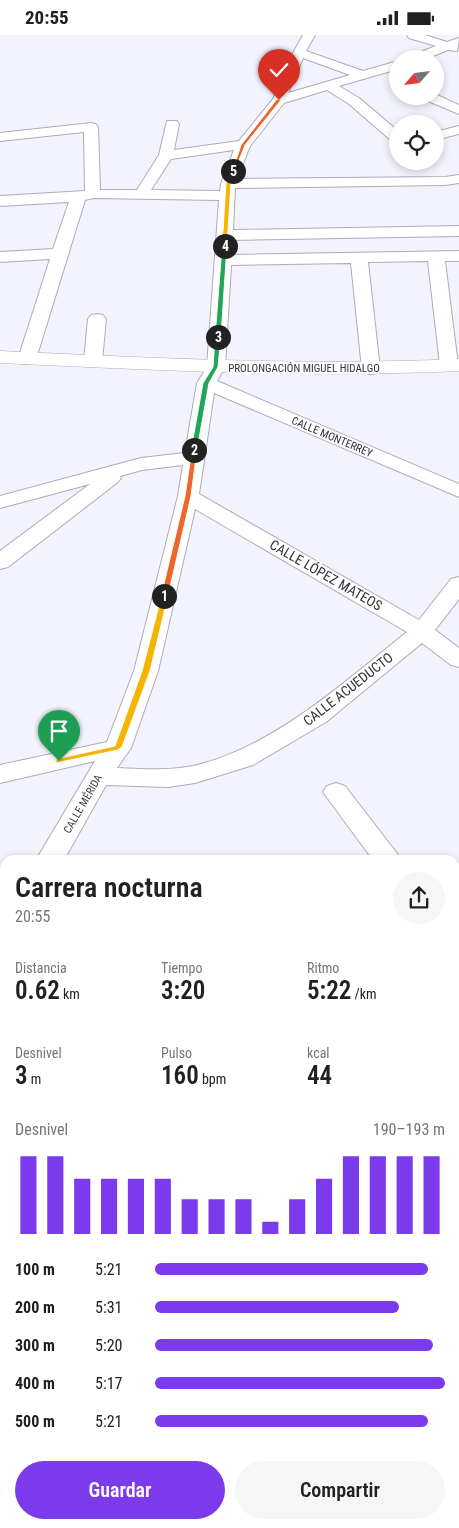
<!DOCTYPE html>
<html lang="es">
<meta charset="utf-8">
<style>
body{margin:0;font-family:"Roboto Condensed",sans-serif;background:#f6f6f6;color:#202124;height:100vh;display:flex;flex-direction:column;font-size:19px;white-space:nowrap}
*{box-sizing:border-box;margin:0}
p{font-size:16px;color:#757577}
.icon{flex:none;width:28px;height:28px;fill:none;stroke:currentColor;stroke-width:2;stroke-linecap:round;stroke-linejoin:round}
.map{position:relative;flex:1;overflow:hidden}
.panel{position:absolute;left:0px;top:820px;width:460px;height:674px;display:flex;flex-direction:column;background:#fff;border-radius:15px 15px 0 0;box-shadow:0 2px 8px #0003}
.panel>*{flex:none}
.needle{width:32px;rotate:242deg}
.controls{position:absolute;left:389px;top:15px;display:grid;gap:10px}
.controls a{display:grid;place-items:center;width:55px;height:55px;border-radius:50%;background:#fff;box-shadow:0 2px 8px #0003;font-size:25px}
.pin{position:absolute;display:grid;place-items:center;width:42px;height:42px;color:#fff;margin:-51px -21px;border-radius:50% 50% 50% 0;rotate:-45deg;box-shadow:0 0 5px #0007}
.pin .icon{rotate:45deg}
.km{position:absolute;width:25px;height:25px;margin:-12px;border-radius:50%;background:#222;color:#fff;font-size:14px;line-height:25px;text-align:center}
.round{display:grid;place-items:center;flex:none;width:52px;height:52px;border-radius:26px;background:#f6f6f6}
.head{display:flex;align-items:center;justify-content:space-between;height:85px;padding:0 15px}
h1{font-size:28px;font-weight:600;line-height:38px}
.figures{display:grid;grid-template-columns:repeat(3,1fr);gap:8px;height:85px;padding:5px 15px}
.figures div{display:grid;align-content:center}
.figures b{font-size:25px;font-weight:600}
.figures small{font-size:14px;font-weight:400}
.figures p{font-size:14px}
.chart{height:140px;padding:10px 15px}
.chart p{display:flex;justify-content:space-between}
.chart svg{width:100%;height:90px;margin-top:5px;stroke:#7c3aed;stroke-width:6}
.cta{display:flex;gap:10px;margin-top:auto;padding:10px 15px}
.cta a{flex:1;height:58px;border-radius:30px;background:#7c3aed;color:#fff;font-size:20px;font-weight:600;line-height:58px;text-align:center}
.cta a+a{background:#f6f6f6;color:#202124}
ul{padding:0 15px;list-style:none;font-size:16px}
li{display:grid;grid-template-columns:80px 60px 1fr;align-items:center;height:38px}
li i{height:12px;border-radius:6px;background:#7c3aed}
.status{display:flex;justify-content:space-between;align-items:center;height:35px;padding:0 25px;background:#fff;direction:ltr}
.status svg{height:14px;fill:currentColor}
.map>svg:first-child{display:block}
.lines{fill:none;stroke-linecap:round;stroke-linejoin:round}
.street-casing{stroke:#acabba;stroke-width:2}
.secondary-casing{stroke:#acabba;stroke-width:1}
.street{fill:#fff;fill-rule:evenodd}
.secondary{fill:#fff;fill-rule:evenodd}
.split-1{fill:#f5b400;stroke:#fff}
.split-2{fill:#f0652b;stroke:#fff}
.split-3{fill:#22a559;stroke:#fff}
.split-4{fill:#22a559;stroke:#fff}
.split-5{fill:#f5b400;stroke:#fff}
.split-6{fill:#f0652b;stroke:#fff}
.labels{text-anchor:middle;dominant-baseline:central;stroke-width:4;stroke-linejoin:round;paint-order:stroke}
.far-street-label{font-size:11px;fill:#34333a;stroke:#fff}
.street-label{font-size:14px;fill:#34333a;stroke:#fff}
</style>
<div class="status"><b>20:55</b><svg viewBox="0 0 49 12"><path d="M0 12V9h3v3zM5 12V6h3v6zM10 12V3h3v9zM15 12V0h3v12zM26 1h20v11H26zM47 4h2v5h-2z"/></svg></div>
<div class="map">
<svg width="459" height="1493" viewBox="0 0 459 1493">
<rect width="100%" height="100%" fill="#f3f3fd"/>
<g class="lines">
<g class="street-casing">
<g id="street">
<path d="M303,0H315L306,16L363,36L398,26V34L339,51L359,63L398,96V108L393,107L349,69L327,55L284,68L250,111L237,144L445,142L459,140V148L445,150L235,153L233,195L459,191V201L232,205L231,220L459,216V226H445L458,330L455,334L449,335L443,334L440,330L428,226L368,227L380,334L377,338L371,339L365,338L362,334L351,228L231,230L225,332L217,346L459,449V462L214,358L199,459L419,585L451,544L459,542V564L435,595L459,613V632L451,630L422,608L326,687L253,730L195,748L168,752L106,750L64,825H36L95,726L0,748V730L107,707L134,636L178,461L183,430L142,435L120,441L121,443L118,447L8,532L0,534V516L90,449L0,473V461L141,423L185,418L197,348L207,332L219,165L93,163L85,165L36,324L33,328L27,329L21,328L18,324L50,224L0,227V217L53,214L69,167L0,171V161L85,156L84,97L0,106V98L91,88L96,89L98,92L100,155H137L159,120L167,86H177L179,89L174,115L239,106L273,64L293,18ZM303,23L350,40L288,58ZM234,115L221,149L220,156L151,155L171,124ZM195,474L407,597C344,647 273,713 193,731C168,736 142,734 117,733L131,713L158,636Z"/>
<polygon points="407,0 425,0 447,7 459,3 457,16 448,15 426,24 408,24 410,21 436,11 409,3"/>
<polygon points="435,59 459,70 459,79 423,64 422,61 435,61"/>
<polygon points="459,91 459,99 435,105 435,97"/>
<polygon points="97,279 103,280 106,284 102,326 99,330 93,331 87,330 84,326 88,284 91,280"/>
<polygon points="336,748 345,751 402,825 373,825 323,757 327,751"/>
<polygon points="459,858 459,878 455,879 455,859"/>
<polygon points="5,878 5,901 0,903 0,879"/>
<polygon points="5,947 5,982 0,984 0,949"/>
<polygon points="459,1191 459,1223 456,1224 459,1226 459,1258 455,1257 455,1192"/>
<polygon points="0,1292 5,1293 5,1327 0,1326"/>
<polygon points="0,1333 5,1335 5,1371 0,1369"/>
<polygon points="455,1460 459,1461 459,1493 440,1493 438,1489 455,1489"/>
<polygon points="343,1489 391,1489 392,1493 344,1493"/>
</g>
</g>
<g class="secondary-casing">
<path id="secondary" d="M0,316C153,323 306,331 459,324V336C305,343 154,335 0,328Z"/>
</g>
<use href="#street" class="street"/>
<use href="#secondary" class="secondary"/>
</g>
<polygon class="split-1" points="162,559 168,561 150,636 122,712 118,715 56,728 56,724 115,711 142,636"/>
<polygon class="split-2" points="192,414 197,415 191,461 168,561 164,563 161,561 185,461"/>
<polygon class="split-3" points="218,300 221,302 218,332 209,348 197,415 194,417 191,415 203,348 213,332 215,302"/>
<polygon class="split-4" points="225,209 227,211 221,302 218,304 215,302 222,211"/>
<polygon class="split-5" points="232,135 235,136 231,148 227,211 225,212 222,211 226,148"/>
<polygon class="split-6" points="277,64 281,65 245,110 235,136 232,137 241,110"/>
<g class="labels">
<g class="far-street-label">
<text x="304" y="333">PROLONGACIÓN MIGUEL HIDALGO</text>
<text transform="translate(332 402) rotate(23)">CALLE MONTERREY</text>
<text transform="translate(83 769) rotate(-60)">CALLE MÉRIDA</text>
</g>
<g class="street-label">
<text transform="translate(326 540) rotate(30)">CALLE LÓPEZ MATEOS</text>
<text transform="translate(348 654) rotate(-38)">CALLE ACUEDUCTO</text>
</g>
</g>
</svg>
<div class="controls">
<a><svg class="needle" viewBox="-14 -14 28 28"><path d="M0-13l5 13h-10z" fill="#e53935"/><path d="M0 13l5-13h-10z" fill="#757577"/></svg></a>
<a><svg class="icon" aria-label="locate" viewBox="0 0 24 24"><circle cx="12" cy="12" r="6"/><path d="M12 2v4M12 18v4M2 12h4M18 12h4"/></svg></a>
</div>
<div class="pin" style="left:59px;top:726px;background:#1e9e55"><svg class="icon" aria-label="arrive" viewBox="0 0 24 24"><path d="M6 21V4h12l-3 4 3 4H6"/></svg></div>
<div class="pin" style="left:279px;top:65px;background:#d93025"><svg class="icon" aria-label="check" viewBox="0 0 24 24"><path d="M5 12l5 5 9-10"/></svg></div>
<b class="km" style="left:164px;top:561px">1</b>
<b class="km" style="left:194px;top:415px">2</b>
<b class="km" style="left:218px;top:302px">3</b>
<b class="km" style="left:225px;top:211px">4</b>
<b class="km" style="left:233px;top:136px">5</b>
<section class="panel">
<div class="head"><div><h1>Carrera nocturna</h1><p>20:55</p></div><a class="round"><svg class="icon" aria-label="share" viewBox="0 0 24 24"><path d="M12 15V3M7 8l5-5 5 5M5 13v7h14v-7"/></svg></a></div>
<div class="figures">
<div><p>Distancia</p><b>0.62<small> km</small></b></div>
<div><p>Tiempo</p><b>3:20</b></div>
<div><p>Ritmo</p><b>5:22<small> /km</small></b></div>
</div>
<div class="figures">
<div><p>Desnivel</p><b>3<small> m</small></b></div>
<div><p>Pulso</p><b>160<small> bpm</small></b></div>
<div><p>kcal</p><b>44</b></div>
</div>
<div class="chart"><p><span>Desnivel</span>190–193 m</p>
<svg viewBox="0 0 160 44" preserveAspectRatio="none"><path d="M5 44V6M15 44V6M25 44V17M35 44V17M45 44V17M55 44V17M65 44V27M75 44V27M85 44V27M95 44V38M105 44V27M115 44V17M125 44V6M135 44V6M145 44V6M155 44V6"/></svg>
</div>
<ul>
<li><b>100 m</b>5:21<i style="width:94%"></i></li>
<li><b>200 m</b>5:31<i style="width:84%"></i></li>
<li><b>300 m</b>5:20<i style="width:96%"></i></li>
<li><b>400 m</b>5:17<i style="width:100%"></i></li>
<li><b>500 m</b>5:21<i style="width:94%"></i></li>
</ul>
<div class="cta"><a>Guardar</a><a>Compartir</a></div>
</section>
</div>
